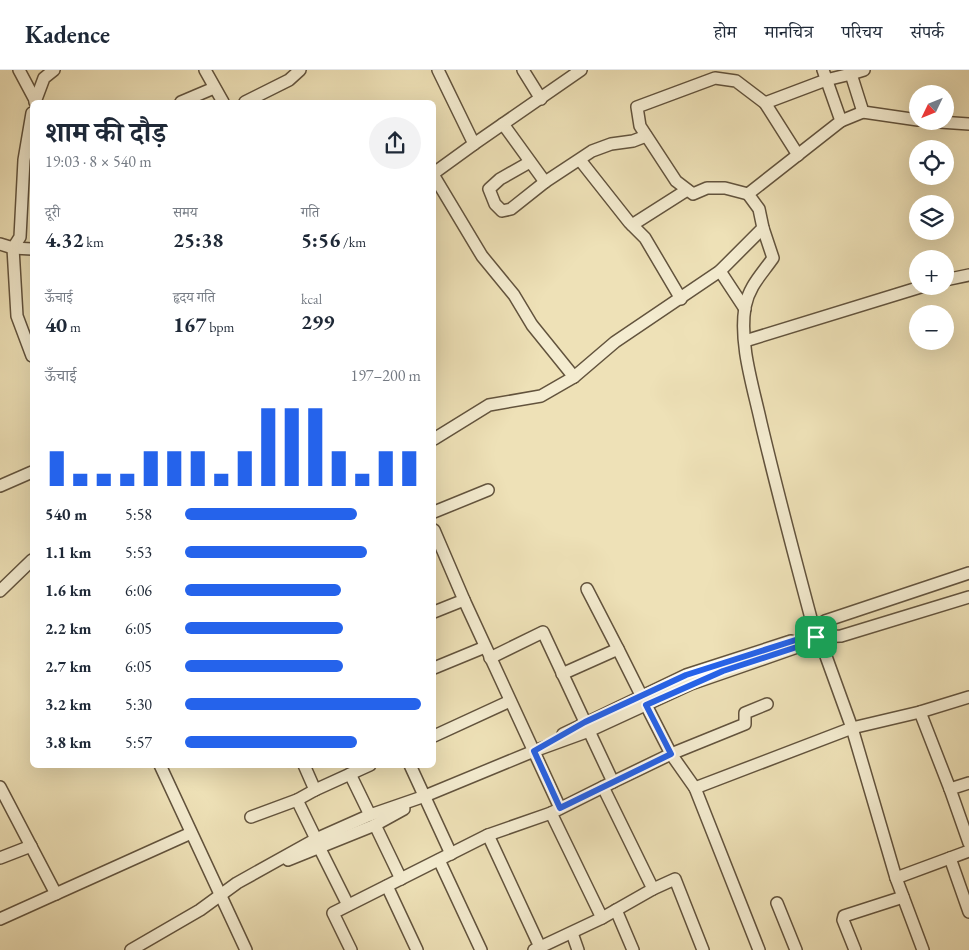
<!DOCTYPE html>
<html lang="hi">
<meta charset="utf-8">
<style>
body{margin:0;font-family:"EB Garamond","Noto Serif Devanagari",serif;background:#f2f2f3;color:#1f2937;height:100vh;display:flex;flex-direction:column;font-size:19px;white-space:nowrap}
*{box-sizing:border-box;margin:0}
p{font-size:16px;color:#747a83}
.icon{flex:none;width:28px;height:28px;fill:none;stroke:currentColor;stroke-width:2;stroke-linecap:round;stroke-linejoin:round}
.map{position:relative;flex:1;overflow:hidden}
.panel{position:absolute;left:30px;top:30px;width:406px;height:668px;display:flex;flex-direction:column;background:#fff;border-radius:8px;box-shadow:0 5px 20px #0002}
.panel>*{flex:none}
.needle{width:32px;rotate:227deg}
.fabs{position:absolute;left:909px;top:15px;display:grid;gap:10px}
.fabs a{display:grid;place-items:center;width:45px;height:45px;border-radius:50%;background:#fff;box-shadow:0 5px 20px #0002;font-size:25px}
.pin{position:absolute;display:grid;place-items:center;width:42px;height:42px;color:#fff;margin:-21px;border-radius:10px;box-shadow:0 2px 8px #0006}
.round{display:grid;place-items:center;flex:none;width:52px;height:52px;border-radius:26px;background:#f2f2f3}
.overview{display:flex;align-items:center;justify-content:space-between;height:85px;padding:0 15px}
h1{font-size:28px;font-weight:700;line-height:38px}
.stats{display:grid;grid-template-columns:repeat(3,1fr);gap:8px;height:85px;padding:5px 15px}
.stats div{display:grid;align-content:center}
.stats b{font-size:21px;font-weight:700}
.stats small{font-size:14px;font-weight:400}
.stats p{font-size:14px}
.chart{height:140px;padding:10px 15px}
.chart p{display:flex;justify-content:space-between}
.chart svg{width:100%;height:90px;margin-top:5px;stroke:#2563eb;stroke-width:6}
ul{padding:0 15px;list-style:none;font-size:16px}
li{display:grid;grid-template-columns:80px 60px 1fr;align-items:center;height:38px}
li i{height:12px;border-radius:6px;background:#2563eb}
header{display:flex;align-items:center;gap:30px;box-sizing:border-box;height:70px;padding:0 25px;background:#fff;border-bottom:1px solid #e0e1e3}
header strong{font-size:24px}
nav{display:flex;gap:28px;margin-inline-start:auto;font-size:18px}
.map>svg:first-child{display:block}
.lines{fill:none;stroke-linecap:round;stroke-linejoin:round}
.minor-casing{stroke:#62533d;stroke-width:14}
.minor{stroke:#f4ecd0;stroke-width:11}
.route-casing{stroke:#fff;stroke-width:10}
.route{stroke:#2563eb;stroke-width:6}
</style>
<header>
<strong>Kadence</strong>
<nav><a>होम</a><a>मानचित्र</a><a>परिचय</a><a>संपर्क</a></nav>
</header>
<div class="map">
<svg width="969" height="880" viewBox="0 0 969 880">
<rect width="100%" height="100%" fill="#eee1b7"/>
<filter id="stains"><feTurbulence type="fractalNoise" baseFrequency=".004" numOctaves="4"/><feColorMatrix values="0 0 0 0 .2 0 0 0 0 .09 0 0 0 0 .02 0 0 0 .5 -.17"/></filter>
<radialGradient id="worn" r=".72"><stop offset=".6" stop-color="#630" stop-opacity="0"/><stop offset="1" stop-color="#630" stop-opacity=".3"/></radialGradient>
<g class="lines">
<g class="minor-casing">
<g id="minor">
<polyline points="19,0 35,30"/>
<polyline points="205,0 223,32"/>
<polyline points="523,0 541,29"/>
<polyline points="35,32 44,8 54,0"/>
<polyline points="181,32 214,18"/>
<polyline points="245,32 289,10 300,0"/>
<polyline points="765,33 826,10 851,4"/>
<polyline points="863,42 851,4 864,0"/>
<polyline points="32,43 24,90 20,167 13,178 17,246 32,286"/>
<polyline points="841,51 863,42 918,50"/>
<polyline points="925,51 969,54"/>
<polyline points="503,54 545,112"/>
<polyline points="474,74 581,0"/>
<polyline points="580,90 629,152 645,168 681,229"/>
<polyline points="530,92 500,109 489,119 495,134 502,141 511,139 545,112 592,81 611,74 633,71 646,66"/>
<polyline points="434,103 474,74 438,0"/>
<polyline points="434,106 482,186 514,225 532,255 574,307"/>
<polyline points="748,124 725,118 707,118 693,124 676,111 640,56 637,37 715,8 736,11 765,33 798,85"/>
<polyline points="632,155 687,120"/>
<path d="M763,158L773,188C762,204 749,216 745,237C739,274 753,316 761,353C778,425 797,496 816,567L823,578L852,658L896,808L969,781"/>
<polyline points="0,174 13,178 32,179"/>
<polyline points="720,201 745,239"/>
<polyline points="945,210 969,205"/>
<polyline points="745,271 924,216"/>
<polyline points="434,369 489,335 541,326 574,307 615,272 720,201 763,158 759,139 748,124 841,51 823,0"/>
<polyline points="0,416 32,402"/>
<polyline points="434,442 488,420"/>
<polyline points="434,460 464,530 434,542"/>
<polyline points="587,519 618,579"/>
<polyline points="0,521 32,490"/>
<polyline points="464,530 560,738"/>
<polyline points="811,567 841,566 969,527"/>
<polyline points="490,588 543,562 585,652"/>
<polyline points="434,598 485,577"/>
<polyline points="562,604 618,579 641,625"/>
<polyline points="920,642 950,719"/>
<polyline points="563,664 686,605 791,571"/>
<polyline points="434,666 510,631"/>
<polyline points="160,695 246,880"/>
<polyline points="304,695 315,720 297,730 316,769"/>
<polyline points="410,695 451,784"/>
<polyline points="350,704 370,745"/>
<polyline points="613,712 671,684 646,635"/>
<polyline points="969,713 950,719 969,773"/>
<polyline points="0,717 56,824"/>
<polyline points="695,718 671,684 745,654 745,643 767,634"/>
<polyline points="315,720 370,695"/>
<polyline points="251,747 297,730"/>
<polyline points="375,755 401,809"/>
<polyline points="488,765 540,877"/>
<polyline points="320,779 348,835"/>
<polyline points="0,788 31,776"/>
<polyline points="950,788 969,842"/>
<polyline points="288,790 375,755 404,739"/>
<polyline points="439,790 481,880"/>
<polyline points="896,808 923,880"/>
<polyline points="387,816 417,880"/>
<polyline points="653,819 675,809 703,880"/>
<polyline points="777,833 796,880"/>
<polyline points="616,840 633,880"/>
<polyline points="602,848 653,819 603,717"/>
<polyline points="0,849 191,763"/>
<polyline points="572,863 578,880"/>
<polyline points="131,880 200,840 237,813 316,769 370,745 425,726 534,681 589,661 691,614 806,574 816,567 825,551 969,503"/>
<polyline points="351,880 333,843 488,765 551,743"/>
<polyline points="534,880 602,848 551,743 613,712 589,661"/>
<polyline points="759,880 695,718 852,658 920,642 969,627"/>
<polyline points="855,880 843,850 844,846 903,827"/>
</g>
</g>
<use href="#minor" class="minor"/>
</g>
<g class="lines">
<g class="route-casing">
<polygon id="route" points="805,567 816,567 806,574 723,601 646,635 671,684 560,738 534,681 585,652 686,605"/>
</g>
<use href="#route" class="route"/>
</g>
<rect width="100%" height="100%" filter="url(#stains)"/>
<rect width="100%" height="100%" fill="url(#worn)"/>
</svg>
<div class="fabs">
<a><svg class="needle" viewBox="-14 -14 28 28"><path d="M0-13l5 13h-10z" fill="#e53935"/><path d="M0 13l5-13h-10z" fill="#747a83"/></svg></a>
<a><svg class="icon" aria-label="locate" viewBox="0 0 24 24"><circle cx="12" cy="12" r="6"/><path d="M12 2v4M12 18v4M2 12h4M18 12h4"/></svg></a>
<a><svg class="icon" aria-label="layers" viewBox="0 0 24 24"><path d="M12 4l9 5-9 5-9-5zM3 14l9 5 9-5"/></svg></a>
<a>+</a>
<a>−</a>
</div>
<div class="pin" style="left:816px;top:567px;background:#1e9e55"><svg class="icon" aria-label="arrive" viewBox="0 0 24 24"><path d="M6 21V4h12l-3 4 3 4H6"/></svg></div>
<section class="panel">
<div class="overview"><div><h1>शाम की दौड़</h1><p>19:03 · 8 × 540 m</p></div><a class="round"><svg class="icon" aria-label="share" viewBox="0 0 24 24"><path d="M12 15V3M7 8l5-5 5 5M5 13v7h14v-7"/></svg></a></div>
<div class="stats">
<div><p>दूरी</p><b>4.32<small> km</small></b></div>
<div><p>समय</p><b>25:38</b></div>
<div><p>गति</p><b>5:56<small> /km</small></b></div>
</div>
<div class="stats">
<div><p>ऊँचाई</p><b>40<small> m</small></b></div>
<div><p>हृदय गति</p><b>167<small> bpm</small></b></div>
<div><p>kcal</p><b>299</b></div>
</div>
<div class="chart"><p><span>ऊँचाई</span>197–200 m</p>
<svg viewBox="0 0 160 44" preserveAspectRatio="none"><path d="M5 44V27M15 44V38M25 44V38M35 44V38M45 44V27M55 44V27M65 44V27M75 44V38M85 44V27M95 44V6M105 44V6M115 44V6M125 44V27M135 44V38M145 44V27M155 44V27"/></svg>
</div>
<ul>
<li><b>540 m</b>5:58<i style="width:73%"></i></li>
<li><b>1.1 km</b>5:53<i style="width:77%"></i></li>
<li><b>1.6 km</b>6:06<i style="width:66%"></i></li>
<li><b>2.2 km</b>6:05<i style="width:67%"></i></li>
<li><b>2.7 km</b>6:05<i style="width:67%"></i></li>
<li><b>3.2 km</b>5:30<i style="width:100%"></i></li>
<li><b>3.8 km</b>5:57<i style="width:73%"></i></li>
</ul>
</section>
</div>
